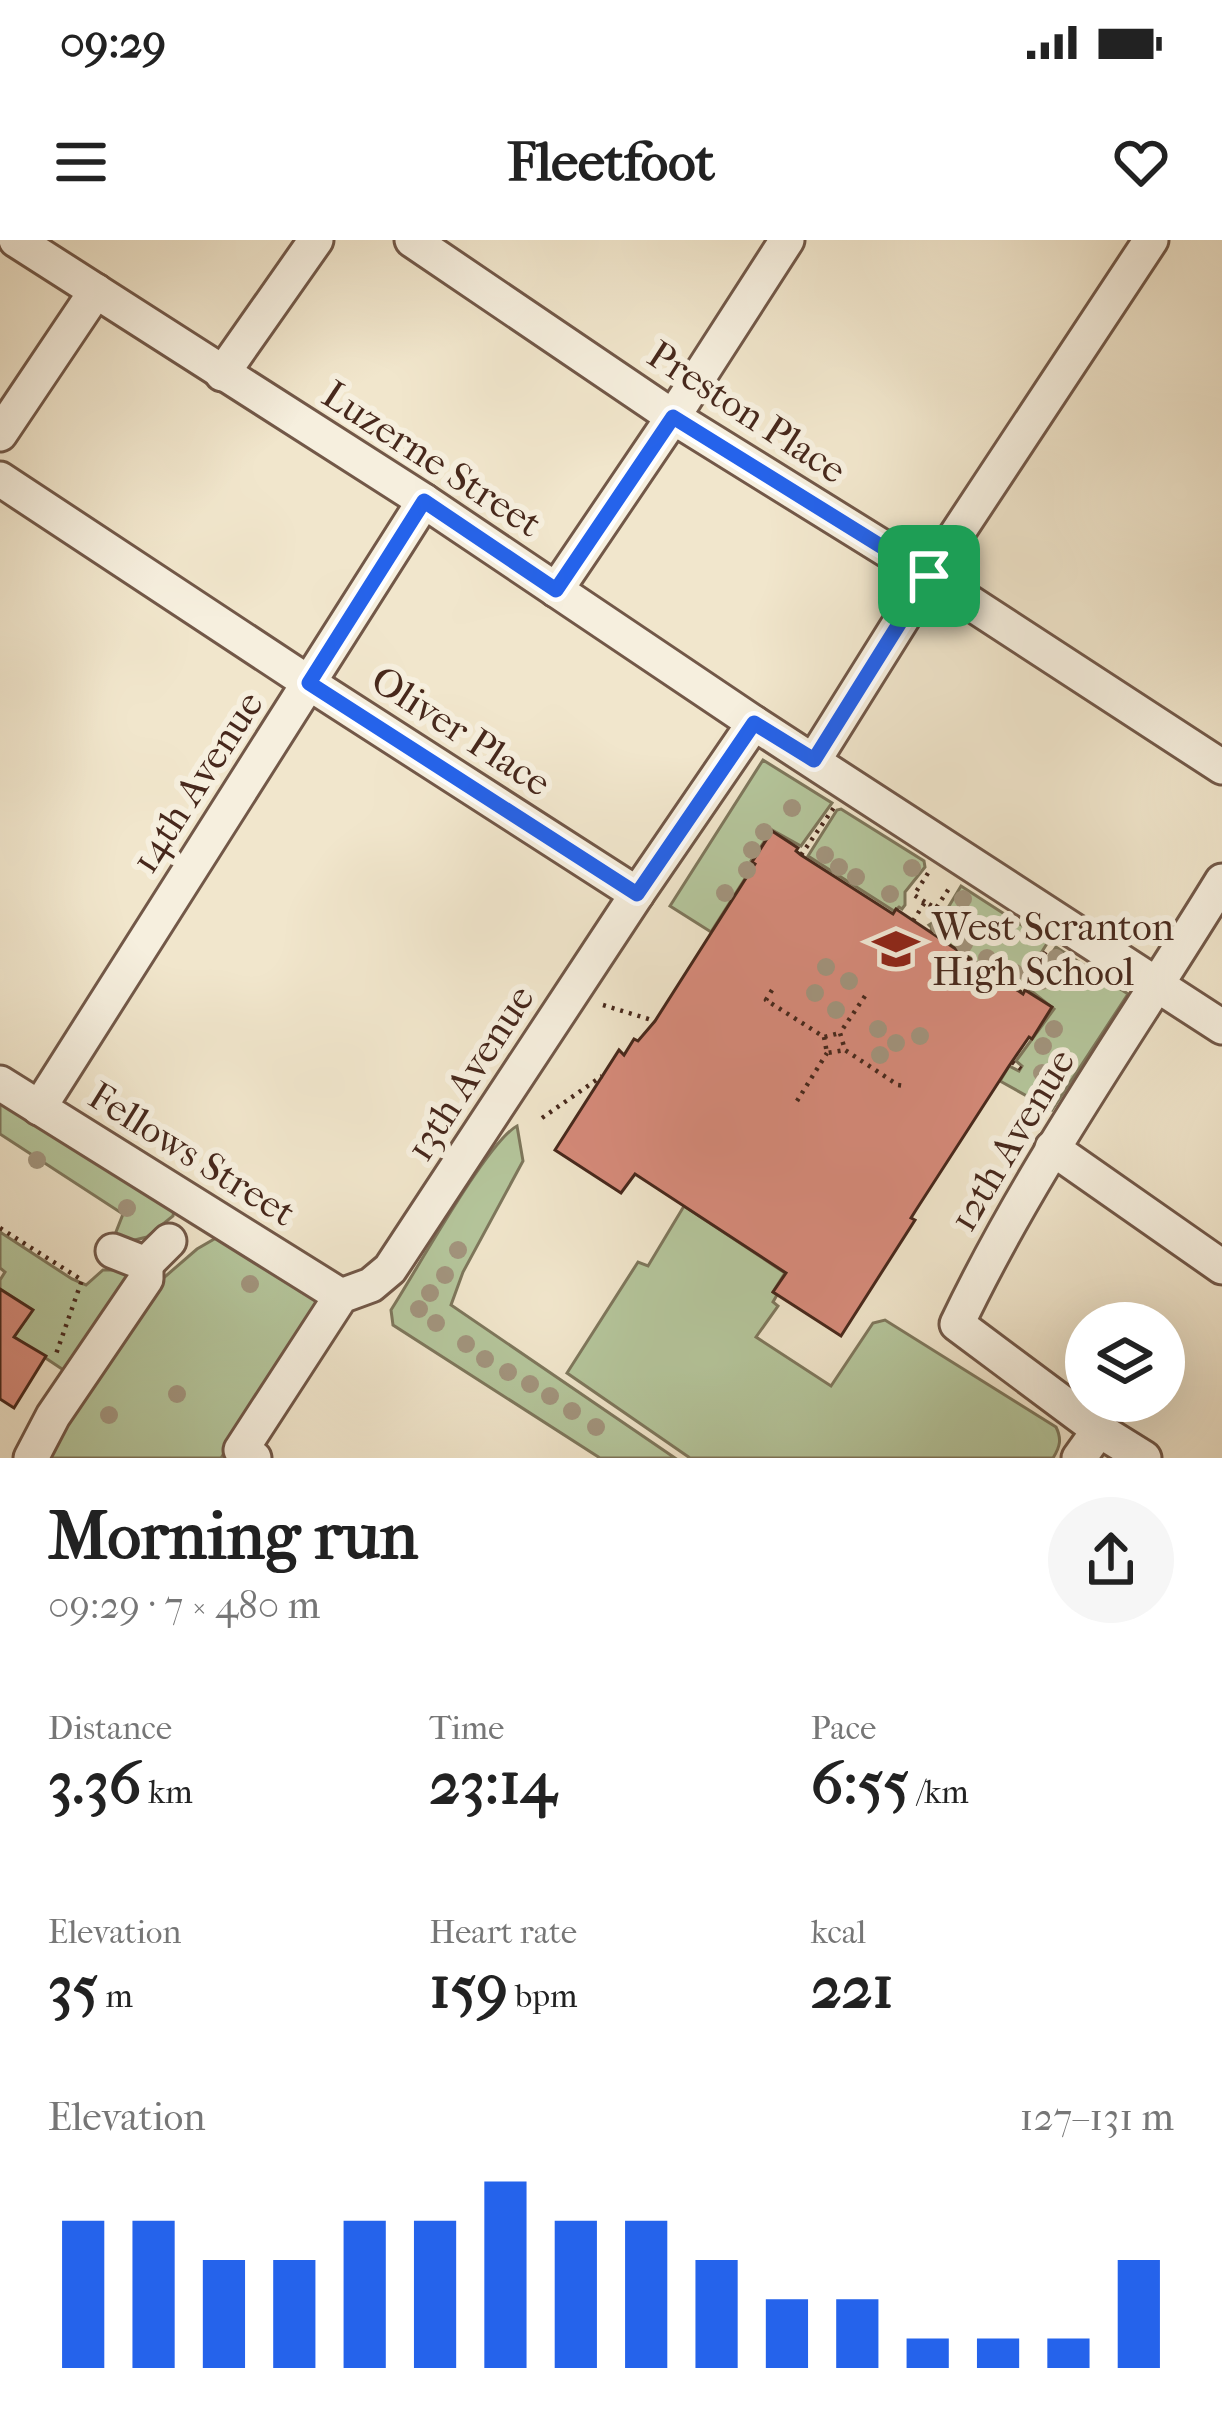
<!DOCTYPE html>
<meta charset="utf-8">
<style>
body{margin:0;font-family:"IM FELL French Canon",serif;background:#f6f6f6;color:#222;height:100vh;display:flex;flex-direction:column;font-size:45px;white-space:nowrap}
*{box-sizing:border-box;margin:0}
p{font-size:39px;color:#767676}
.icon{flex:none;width:66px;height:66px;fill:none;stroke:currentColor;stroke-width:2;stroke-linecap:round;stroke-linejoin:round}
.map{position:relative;height:1218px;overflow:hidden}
.drawer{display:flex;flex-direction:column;background:#fff;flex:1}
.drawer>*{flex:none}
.fabs{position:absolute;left:1065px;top:1062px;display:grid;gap:24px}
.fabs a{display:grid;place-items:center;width:120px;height:120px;border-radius:50%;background:#fff;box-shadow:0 12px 48px #0002;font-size:60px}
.pin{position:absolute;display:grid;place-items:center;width:102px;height:102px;color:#fff;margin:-51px;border-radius:24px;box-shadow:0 6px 18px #0006}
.round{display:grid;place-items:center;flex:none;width:126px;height:126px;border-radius:63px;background:#f6f6f6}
.summary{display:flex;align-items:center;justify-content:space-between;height:204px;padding:0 48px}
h1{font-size:66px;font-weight:800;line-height:90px}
.stats{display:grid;grid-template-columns:repeat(3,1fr);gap:18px;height:204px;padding:12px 48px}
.stats div{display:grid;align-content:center}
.stats b{font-size:60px;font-weight:800}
.stats small{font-size:33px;font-weight:400}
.stats p{font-size:33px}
.chart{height:336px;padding:24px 48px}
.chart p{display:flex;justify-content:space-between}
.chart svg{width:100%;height:216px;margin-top:12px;stroke:#2563eb;stroke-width:6}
.status{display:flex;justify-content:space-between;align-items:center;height:84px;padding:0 60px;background:#fff;direction:ltr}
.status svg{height:33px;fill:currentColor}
header{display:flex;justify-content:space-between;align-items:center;height:156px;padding:0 48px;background:#fff;font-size:54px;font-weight:800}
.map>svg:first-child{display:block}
.green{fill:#b5c69c;stroke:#7e775c;stroke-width:3}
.building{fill:#d78b7b;stroke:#47281c;stroke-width:3}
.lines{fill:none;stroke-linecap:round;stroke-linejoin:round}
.minor-casing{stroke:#725848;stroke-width:39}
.path{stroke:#47281c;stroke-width:4.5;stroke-dasharray:3 6;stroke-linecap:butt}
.minor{stroke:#f6efde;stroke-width:33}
.tree{fill:#a2947d}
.route-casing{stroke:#fff;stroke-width:24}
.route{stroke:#2563eb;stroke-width:15}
.labels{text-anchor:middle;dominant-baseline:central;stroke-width:12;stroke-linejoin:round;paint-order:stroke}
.street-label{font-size:39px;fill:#47281c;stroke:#f6efde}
.poi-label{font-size:39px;fill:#47281c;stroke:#f6efde;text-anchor:start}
</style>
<div class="status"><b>09:29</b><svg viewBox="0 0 49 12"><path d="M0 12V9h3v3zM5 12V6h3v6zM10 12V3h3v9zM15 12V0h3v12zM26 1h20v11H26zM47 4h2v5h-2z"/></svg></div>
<header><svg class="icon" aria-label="menu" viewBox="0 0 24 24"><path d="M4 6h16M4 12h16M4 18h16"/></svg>Fleetfoot<svg class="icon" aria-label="heart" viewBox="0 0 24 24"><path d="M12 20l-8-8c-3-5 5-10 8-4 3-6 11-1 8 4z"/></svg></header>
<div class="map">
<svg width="1222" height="1218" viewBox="0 0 1222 1218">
<rect width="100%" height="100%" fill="#f1e6cc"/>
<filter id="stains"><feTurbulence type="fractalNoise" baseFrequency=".00167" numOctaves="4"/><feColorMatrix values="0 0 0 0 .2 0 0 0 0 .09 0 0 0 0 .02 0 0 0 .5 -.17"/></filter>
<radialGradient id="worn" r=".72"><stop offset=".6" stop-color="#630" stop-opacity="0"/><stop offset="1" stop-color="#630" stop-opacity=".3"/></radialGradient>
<g class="green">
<polygon points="763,520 832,563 801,606 772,590 751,621 753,626 711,692 670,666"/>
<polygon points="841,569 924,621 925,627 905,652 905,665 902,669 899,667 894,671 808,616 837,570"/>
<polygon points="961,646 1048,702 1024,740 1015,747 930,692 932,688 929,685 943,676"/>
<polygon points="1056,707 1128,754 1052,870 1000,841 1009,826 1019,831 1022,826 1016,821 1054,769 1030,750 1031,744"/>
<polygon points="0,844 176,956 173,976 147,997 122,1003 116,992 123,974 0,894"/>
<path d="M517,886L523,921L463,1032L451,1065L675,1218H600L393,1085L391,1070C415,1033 487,902 517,886Z"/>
<path d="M684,966L785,1033L773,1052L777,1055L773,1062L778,1066L756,1097L831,1146L873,1083L885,1080L1056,1187C1062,1199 1060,1207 1053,1218H690L567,1133L638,1022L648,1026Z"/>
<polygon points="0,992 72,1039 86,1045 103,1030 117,1030 137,1040 68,1133 14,1097 32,1070 0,1049 0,1040 5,1032 0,1028"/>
<polygon points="216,998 320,1061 221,1218 40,1218 160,1041 197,1009"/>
</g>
<g class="building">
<polygon points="772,591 798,608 796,611 801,615 893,674 896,669 1023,754 1025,750 1052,767 1032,799 1029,797 1009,826 916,970 911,978 915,980 841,1096 773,1052 786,1033 635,934 621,953 555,910 619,810 624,815 634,799 638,801 655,781 755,624 752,622"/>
<polygon points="0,1049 33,1070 14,1097 46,1116 14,1168 0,1159"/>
</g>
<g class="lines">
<g class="minor-casing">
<g id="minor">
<polyline points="16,0 424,261 754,483 1222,787"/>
<polyline points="412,0 673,177 929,336 1222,527"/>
<polyline points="222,134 316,0"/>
<polyline points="0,194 96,51"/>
<polyline points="0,239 309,443 637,654"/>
<polyline points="556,350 673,177 787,0"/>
<polyline points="814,520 929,336 1151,0"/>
<polyline points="0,843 341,1056"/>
<polyline points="39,868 424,261"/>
<polyline points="1052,908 1222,1027"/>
<polyline points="113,1011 146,1024 169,1001"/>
<polyline points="31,1218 53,1176 146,1039 146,1024"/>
<polyline points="254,1218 241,1210 341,1056 371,1045 390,1029 637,654 754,483"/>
<polyline points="1079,1218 1099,1190"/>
<path d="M1144,1218L1099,1190L957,1084C1031,929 1132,788 1222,641"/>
</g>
</g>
<g class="path">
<polyline points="801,615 835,566"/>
<polyline points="925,662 914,655 930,630"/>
<polyline points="913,681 925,662 936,668 950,647"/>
<polyline points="772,750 766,760 824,797 840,793"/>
<polyline points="1019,752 1047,710"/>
<polyline points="865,756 840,793 845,810 898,845 905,846"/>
<polyline points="603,765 655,781"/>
<polyline points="824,797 827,813 845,810"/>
<polyline points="1012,822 1021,829"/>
<polyline points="797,861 827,813"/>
<polyline points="542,878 602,836"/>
<polyline points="0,988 82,1040 55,1117"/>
</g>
<use href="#minor" class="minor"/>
</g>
<g class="tree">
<circle cx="792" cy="568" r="9"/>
<circle cx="764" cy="592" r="9"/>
<circle cx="752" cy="610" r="9"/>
<circle cx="825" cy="615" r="9"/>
<circle cx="839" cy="627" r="9"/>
<circle cx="912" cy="628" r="9"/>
<circle cx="747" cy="630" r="9"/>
<circle cx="856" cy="637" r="9"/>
<circle cx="725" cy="653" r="9"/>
<circle cx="890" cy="654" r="9"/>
<circle cx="963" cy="659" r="9"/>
<circle cx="940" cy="687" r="9"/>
<circle cx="964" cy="704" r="9"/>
<circle cx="987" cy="718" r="9"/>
<circle cx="1056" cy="718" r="9"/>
<circle cx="826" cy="727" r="9"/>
<circle cx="1015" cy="733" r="9"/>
<circle cx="849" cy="741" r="9"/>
<circle cx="1042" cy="741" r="9"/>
<circle cx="815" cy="753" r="9"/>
<circle cx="836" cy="770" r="9"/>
<circle cx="878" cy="789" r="9"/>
<circle cx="1054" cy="789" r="9"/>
<circle cx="920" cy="796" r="9"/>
<circle cx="896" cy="803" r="9"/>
<circle cx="1043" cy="806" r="9"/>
<circle cx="880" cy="815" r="9"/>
<circle cx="1042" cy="833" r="9"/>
<circle cx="37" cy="920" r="9"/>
<circle cx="127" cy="968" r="9"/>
<circle cx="458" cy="1010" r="9"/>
<circle cx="445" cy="1035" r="9"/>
<circle cx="250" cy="1044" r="9"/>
<circle cx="430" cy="1053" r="9"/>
<circle cx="419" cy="1069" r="9"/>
<circle cx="436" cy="1083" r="9"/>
<circle cx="466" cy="1104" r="9"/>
<circle cx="485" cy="1119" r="9"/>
<circle cx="508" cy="1132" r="9"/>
<circle cx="530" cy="1144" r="9"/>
<circle cx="177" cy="1154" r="9"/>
<circle cx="550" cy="1156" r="9"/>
<circle cx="572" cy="1171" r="9"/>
<circle cx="109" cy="1175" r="9"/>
<circle cx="596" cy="1187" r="9"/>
</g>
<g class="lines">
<g class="route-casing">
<polygon id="route" points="673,177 929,336 814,520 754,483 637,654 309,443 424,261 556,350"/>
</g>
<use href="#route" class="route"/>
</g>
<defs>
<g id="school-bare" transform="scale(3.6)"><path d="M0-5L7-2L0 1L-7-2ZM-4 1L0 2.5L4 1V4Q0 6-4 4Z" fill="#8f2418" stroke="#f6efde" stroke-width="2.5" paint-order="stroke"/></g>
</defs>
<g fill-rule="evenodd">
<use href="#school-bare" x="896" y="709"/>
</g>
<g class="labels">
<g class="street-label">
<text transform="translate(747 172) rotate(33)">Preston Place</text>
<text transform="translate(432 219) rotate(33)">Luzerne Street</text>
<text transform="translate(461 491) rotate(33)">Oliver Place</text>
<text transform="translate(197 542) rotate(-57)">14th Avenue</text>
<text transform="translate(470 833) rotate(-57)">13th Avenue</text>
<text transform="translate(1012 900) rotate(-59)">12th Avenue</text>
<text transform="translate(192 914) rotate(32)">Fellows Street</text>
</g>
<g class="poi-label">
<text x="932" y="687">West Scranton<tspan x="932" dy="45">High School</tspan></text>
</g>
</g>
<rect width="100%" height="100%" filter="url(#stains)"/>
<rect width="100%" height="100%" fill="url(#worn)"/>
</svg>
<div class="fabs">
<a><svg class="icon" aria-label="layers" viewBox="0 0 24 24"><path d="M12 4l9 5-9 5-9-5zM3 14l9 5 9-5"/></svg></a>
</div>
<div class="pin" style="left:929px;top:336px;background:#1e9e55"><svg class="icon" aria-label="arrive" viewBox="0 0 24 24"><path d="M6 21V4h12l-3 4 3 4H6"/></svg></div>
</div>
<section class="drawer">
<div class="summary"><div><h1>Morning run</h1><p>09:29 · 7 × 480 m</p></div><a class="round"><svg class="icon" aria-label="share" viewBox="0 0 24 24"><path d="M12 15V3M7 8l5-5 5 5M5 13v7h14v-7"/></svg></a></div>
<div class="stats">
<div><p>Distance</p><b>3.36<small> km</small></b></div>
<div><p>Time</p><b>23:14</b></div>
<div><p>Pace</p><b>6:55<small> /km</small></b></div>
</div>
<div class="stats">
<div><p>Elevation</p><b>35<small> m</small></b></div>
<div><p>Heart rate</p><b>159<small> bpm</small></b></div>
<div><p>kcal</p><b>221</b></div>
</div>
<div class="chart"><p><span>Elevation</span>127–131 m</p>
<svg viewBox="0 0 160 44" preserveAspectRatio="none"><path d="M5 44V14M15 44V14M25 44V22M35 44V22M45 44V14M55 44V14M65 44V6M75 44V14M85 44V14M95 44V22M105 44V30M115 44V30M125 44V38M135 44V38M145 44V38M155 44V22"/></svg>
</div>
</section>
